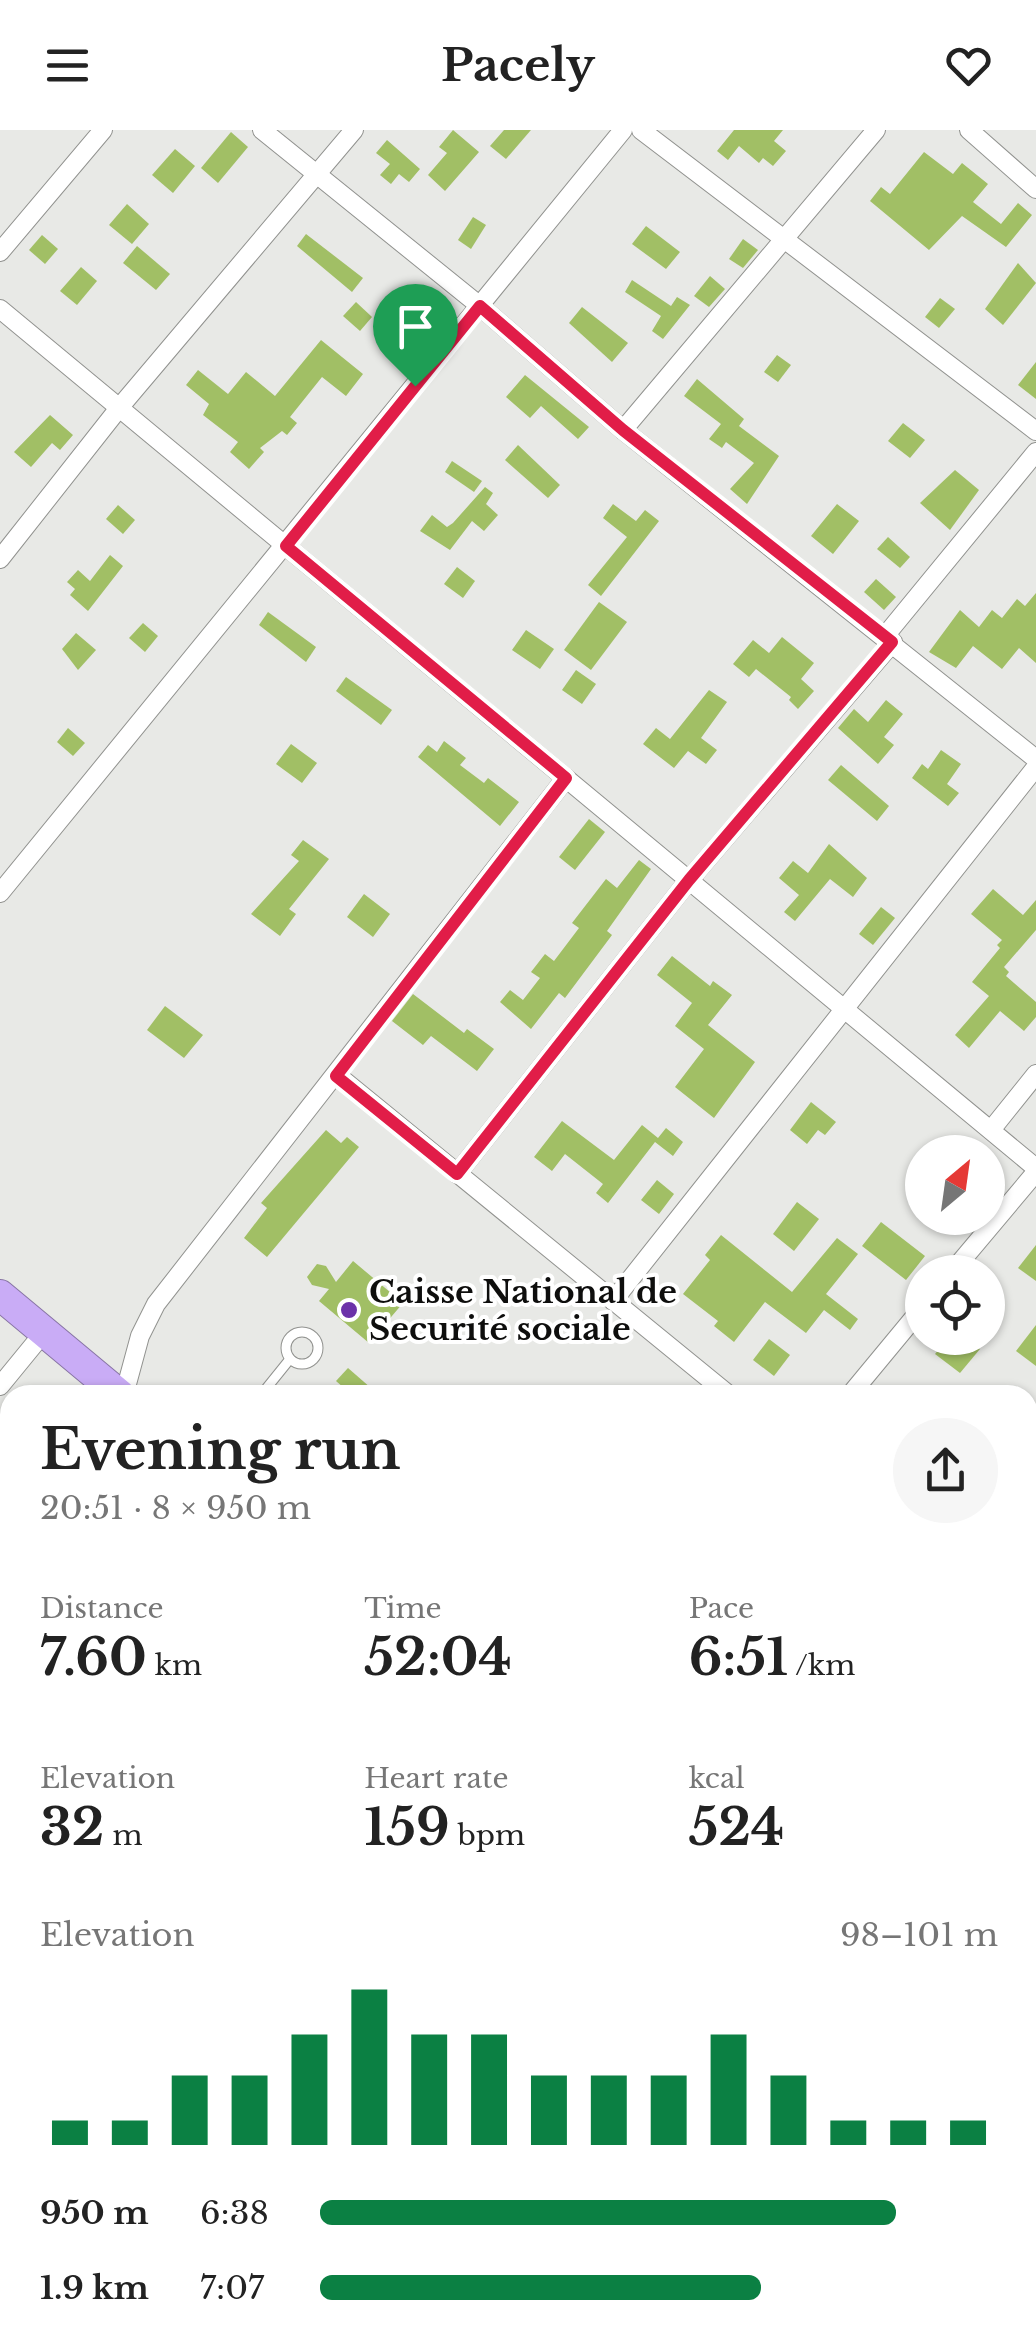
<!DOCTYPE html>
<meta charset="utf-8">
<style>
body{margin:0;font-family:"Libre Baskerville",serif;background:#f6f6f6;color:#222;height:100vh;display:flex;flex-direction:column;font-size:38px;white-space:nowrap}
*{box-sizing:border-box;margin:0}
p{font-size:32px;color:#767676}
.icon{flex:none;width:55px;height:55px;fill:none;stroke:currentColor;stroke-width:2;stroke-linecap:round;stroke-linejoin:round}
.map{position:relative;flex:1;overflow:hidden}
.drawer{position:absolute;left:0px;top:1255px;width:1038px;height:962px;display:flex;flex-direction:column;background:#fff;border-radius:30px 30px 0 0;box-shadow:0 2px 8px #0004}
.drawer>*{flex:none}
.needle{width:65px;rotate:29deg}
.fabs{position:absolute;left:905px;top:1005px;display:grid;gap:20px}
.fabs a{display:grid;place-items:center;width:100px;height:100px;border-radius:50%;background:#fff;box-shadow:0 2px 8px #0004;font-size:50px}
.pin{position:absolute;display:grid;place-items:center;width:85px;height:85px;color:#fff;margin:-102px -42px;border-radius:50% 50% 50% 0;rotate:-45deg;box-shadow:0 0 10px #0007}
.pin .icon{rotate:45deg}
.round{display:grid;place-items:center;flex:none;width:105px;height:105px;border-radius:52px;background:#f6f6f6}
.head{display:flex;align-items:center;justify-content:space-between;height:170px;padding:0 40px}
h1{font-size:55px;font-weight:700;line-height:75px}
.figures{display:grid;grid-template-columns:repeat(3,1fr);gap:15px;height:170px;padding:10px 40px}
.figures div{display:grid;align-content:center}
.figures b{font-size:50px;font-weight:700}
.figures small{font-size:28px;font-weight:400}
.figures p{font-size:28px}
.chart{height:280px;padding:20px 40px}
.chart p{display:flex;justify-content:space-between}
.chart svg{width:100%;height:180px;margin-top:10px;stroke:#0b8043;stroke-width:6}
ul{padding:0 40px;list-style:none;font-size:32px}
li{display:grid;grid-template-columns:160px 120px 1fr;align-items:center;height:75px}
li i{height:25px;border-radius:12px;background:#0b8043}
header{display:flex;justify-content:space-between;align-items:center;height:130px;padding:0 40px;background:#fff;font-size:45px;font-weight:700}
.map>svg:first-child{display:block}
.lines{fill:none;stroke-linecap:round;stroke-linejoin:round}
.stream{stroke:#d9c6f9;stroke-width:5}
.building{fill:#a1bf65}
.lane-casing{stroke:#91928f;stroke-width:11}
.street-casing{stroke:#91928f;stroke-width:20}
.secondary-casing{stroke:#91928f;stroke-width:25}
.highway-casing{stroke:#8875a4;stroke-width:32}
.lane{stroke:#fff;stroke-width:9}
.street{stroke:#fff;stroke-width:18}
.secondary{stroke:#fff;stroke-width:22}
.highway{stroke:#c9acf6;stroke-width:30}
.route-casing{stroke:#fff;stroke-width:20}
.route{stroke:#e11d48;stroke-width:12}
.poi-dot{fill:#6c32a9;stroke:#fff;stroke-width:4}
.labels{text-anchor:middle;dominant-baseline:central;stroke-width:8;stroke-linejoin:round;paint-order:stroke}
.poi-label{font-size:32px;font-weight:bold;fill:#0e0e0d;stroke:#fff;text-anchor:start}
</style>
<header><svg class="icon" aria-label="menu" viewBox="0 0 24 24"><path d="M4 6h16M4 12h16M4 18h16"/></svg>Pacely<svg class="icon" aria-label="heart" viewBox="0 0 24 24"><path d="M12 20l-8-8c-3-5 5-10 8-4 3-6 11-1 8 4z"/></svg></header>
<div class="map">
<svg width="1036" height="2216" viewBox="0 0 1036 2216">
<rect width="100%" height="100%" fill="#e8e9e6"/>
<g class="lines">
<g class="stream">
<polyline points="761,2208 765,2216"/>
<polyline points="788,2208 799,2216"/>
</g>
</g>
<g class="building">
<polygon points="453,0 479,22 445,61 428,45 447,23 439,17"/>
<polygon points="504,0 531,0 506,29 490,16"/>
<polygon points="734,0 783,0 774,11 786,21 773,36 763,28 759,33 739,16 728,30 717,21"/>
<polygon points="231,2 248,17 218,53 201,38"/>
<polygon points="387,10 420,39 409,52 399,44 391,54 380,45 390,34 376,23"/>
<polygon points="175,19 195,36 173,63 152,45"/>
<polygon points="924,22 953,44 962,33 988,54 973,72 1001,94 1018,73 1032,85 1006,117 962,86 929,120 870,71 881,57 890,64"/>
<polygon points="127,74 149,94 132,114 109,95"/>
<polygon points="473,87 486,95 471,119 458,110"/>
<polygon points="646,96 680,122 666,139 632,114"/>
<polygon points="306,104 363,148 352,162 297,116"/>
<polygon points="42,105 58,119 45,134 29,120"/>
<polygon points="743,109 758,120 743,138 729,129"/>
<polygon points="137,116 170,144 156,160 123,133"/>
<polygon points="1018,133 1036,153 1003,195 985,179"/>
<polygon points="81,137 97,151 77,175 60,161"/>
<polygon points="710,146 725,159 709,177 694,166"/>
<polygon points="632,150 671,176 677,167 690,175 663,209 652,201 661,186 625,162"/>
<polygon points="940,168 955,179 939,198 925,187"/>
<polygon points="356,172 372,187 360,201 343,186"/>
<polygon points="582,177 628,213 612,232 569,193"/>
<polygon points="408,180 425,194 411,211 394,196"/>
<polygon points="321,210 363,244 346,266 322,247 290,287 297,293 287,305 282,301 260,318 264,322 249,339 230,322 238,312 203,285 209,274 186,255 198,240 228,264 246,242 275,266"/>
<polygon points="777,225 791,235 778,252 764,242"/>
<polygon points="1036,232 1036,269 1018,255"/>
<polygon points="525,245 589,297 578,309 541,276 530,288 506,267"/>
<polygon points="697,249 744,289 739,296 779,326 747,374 730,359 754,333 726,312 722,318 709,309 721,294 684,266"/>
<polygon points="50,285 73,305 60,320 52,313 31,337 14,322"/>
<polygon points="903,293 925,310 910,328 888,311"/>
<polygon points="518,315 560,355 548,368 505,330"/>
<polygon points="452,331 482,351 474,362 445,342"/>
<polygon points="955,340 979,360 950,400 920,373"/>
<polygon points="485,357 493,363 486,374 498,385 484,401 472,391 450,420 420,401 432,385 447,397 453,393"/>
<polygon points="613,374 636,391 645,380 659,391 601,466 588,455 627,407 603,388"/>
<polygon points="837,374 859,391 833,424 811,406"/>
<polygon points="118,375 135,390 123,404 106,389"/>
<polygon points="888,407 910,427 900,438 877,419"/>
<polygon points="110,425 123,436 88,481 70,465 75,459 67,452 78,440 90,451"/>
<polygon points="457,437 475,451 463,468 444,454"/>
<polygon points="876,449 896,467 884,480 864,462"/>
<polygon points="1036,463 1036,533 1019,518 1002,539 973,516 956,538 929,522 960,480 979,497 992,480 1002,488 1017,469 1025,476"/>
<polygon points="599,472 627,492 591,540 564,520"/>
<polygon points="268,482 316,517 306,532 259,495"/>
<polygon points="143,493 158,506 145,522 129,508"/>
<polygon points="526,500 554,519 540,539 512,520"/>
<polygon points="76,503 96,520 78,540 62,519"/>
<polygon points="782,507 814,533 801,549 814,561 798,579 789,570 791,567 756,539 749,547 733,534 753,510 769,523"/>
<polygon points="576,540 596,554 582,574 562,560"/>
<polygon points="346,547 392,580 381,595 336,561"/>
<polygon points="709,560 727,572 701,608 717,620 706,634 688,621 674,638 643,614 656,598 670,609"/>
<polygon points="886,570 903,584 884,607 894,615 878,634 838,598 854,579 868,592"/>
<polygon points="68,598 85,613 73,626 57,612"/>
<polygon points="444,611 466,628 460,635 484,653 488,648 519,672 500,696 418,627 428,615 437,622"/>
<polygon points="291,614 317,633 302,653 276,634"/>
<polygon points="941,620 961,634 947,654 959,663 948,676 912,648 922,634 928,639"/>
<polygon points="841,635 889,676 877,691 828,650"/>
<polygon points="589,689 605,702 575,740 559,727"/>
<polygon points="303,710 329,729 289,779 296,784 280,806 251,784 299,731 291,725"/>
<polygon points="829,714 867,748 853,767 830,749 795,791 784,782 799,765 779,748 793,731 808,743"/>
<polygon points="639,730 651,739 607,801 612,805 565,868 559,863 531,899 500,872 510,860 523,870 540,848 531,842 545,824 554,831 579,798 572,793 606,749 617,758"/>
<polygon points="993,759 1023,785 1036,770 1036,800 1004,837 1009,842 1006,846 1036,872 1036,887 1024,901 1000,881 969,918 955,905 989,866 972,852 1000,818 997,815 1002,810 971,784"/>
<polygon points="364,764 390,784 373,807 347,787"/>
<polygon points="881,777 895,788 873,815 859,804"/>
<polygon points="672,826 710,856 713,851 732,865 708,895 755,932 714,988 675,957 704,919 675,896 692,873 657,845"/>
<polygon points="413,864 464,903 467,899 494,919 477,941 431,906 423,915 392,891"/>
<polygon points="165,876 203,905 184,928 147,900"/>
<polygon points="811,972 836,992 825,1005 818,1000 807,1014 790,1000"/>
<polygon points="562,991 614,1030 642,995 658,1008 666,998 683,1012 673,1026 655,1012 608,1073 596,1063 603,1054 565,1024 552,1041 534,1027"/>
<polygon points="326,1000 341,1013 347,1007 359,1017 267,1127 244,1108 267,1078 261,1073"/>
<polygon points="657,1050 674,1064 659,1084 641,1070"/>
<polygon points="797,1072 819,1089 794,1121 773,1104"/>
<polygon points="881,1092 925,1126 906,1150 862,1116"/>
<polygon points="721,1105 792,1162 837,1108 858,1124 826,1164 858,1189 850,1200 824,1180 806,1203 765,1172 734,1212 714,1196 718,1191 683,1164 710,1130 705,1125"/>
<polygon points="1036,1115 1036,1151 1018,1138"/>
<polygon points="353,1131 403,1173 369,1213 319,1171 329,1159 312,1155 307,1147 317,1134 326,1136 336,1152"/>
<polygon points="1036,1195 1036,1236 1016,1221"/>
<polygon points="948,1208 965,1208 980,1219 960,1243 935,1224"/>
<polygon points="769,1209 790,1225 774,1246 753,1230"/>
<polygon points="348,1238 379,1265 352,1265 336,1251"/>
</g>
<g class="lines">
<g class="lane-casing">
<g id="lane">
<circle cx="302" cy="1218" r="16"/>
<polyline points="261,1265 290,1229"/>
</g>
</g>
<g class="street-casing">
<g id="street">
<polyline points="262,0 480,176 623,300 1036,629"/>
<polyline points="641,0 1036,301"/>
<polyline points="969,0 1036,59"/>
<polyline points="0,122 103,0"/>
<polyline points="0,179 1036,1038"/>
<polyline points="623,300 876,0"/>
<polyline points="0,429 119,278 354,0"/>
<polyline points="885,506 1036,322"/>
<polyline points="0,763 623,0"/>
<polyline points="337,945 729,1265"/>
<polyline points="991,1000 1036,944"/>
<polyline points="457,1044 689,750 893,512"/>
<polyline points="952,1142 1036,1042"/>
<polyline points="613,1171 1036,637"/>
<polyline points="0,1256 45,1201"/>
<polyline points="124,1265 140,1206 156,1174 566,648"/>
<polyline points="850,1265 922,1178"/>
<polyline points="1028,1508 1036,1515"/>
<polyline points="1028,1738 1036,1743"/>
<polyline points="0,2016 10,2004"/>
<polyline points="349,2208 359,2216"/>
<polyline points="809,2208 819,2216"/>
<polyline points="488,2216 495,2208"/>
</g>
</g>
<g class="secondary-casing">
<polyline id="secondary" points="1028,1556 1036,1546"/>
</g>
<g class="highway-casing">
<g id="highway">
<polyline points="0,1165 120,1265"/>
<polyline points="1028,2013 1036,2020"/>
</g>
</g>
<use href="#lane" class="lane"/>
<use href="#street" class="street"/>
<use href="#secondary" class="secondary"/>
<use href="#highway" class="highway"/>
</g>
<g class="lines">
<g class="route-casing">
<polygon id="route" points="480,176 623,300 892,512 689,750 457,1044 336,946 566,648 286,416"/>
</g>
<use href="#route" class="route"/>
</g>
<circle class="poi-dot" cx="349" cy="1180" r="10"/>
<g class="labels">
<g class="poi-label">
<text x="369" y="1162">Caisse National de<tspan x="369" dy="37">Securité sociale</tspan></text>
</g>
</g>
</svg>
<div class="fabs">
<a><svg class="needle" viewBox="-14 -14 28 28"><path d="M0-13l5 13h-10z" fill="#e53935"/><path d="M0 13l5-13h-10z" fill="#767676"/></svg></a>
<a><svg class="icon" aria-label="locate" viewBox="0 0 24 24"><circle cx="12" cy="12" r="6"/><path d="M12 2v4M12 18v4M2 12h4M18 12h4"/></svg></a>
</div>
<div class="pin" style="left:415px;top:256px;background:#1e9e55"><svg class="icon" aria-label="arrive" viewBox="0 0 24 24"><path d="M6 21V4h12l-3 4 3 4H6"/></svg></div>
<section class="drawer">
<div class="head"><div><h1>Evening run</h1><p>20:51 · 8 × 950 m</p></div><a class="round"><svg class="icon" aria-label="share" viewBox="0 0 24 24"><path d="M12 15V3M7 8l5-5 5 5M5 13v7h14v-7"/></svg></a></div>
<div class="figures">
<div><p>Distance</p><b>7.60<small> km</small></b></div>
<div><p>Time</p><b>52:04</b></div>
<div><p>Pace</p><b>6:51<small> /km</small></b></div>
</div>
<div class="figures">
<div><p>Elevation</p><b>32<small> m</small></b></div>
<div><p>Heart rate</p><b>159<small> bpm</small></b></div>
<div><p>kcal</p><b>524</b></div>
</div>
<div class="chart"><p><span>Elevation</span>98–101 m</p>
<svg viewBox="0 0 160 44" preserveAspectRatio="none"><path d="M5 44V38M15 44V38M25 44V27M35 44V27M45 44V17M55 44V6M65 44V17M75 44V17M85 44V27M95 44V27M105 44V27M115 44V17M125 44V27M135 44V38M145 44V38M155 44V38"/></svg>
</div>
<ul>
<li><b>950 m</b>6:38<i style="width:85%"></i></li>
<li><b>1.9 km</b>7:07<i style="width:65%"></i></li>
</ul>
</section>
</div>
